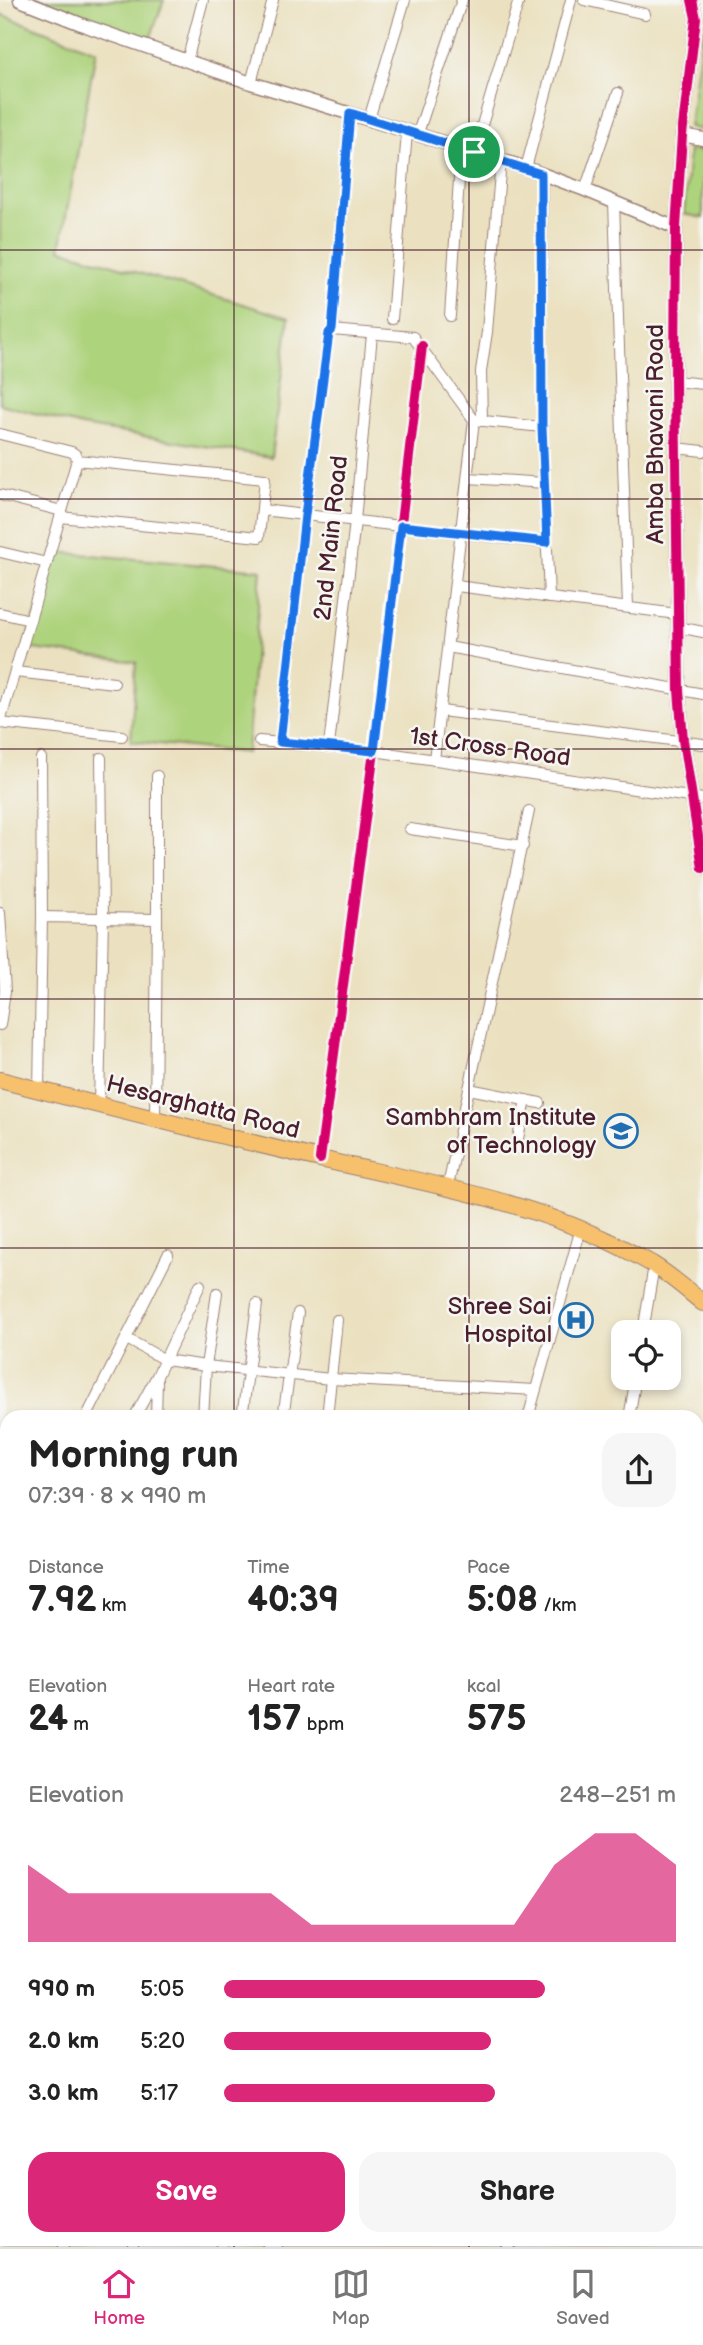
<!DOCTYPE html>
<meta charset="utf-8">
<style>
body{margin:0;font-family:"Balsamiq Sans",sans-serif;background:#f6f6f6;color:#222;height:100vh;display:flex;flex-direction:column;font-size:26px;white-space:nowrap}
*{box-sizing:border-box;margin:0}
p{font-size:23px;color:#767676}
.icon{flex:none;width:38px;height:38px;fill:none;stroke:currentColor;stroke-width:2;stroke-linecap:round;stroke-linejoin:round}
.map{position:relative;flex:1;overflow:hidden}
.sheet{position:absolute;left:0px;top:1410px;width:704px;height:836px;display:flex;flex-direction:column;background:#fff;border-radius:21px 21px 0 0;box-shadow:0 4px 10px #0003}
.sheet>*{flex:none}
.fabs{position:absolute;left:611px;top:1320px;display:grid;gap:14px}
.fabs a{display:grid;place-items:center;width:70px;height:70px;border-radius:14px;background:#fff;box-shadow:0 4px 10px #0003;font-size:35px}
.pin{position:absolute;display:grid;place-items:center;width:60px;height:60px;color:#fff;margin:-30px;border:4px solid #fff;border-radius:50%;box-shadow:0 2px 7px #0007}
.round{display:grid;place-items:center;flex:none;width:74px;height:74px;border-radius:21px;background:#f6f6f6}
.overview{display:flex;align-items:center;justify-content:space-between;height:119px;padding:0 28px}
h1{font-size:38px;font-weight:700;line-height:52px}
.metrics{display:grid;grid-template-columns:repeat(3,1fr);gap:10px;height:119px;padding:7px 28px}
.metrics div{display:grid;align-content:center}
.metrics b{font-size:35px;font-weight:700}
.metrics small{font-size:19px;font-weight:400}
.metrics p{font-size:19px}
.chart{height:196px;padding:14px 28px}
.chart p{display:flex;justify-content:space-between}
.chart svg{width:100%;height:126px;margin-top:7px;fill:#db2777;opacity:.7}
.action{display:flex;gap:14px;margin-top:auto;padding:14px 28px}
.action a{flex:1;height:80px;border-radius:21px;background:#db2777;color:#fff;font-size:28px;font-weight:700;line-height:80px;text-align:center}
.action a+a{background:#f6f6f6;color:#222}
ul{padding:0 28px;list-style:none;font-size:23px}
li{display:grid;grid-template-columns:112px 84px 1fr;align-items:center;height:52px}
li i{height:18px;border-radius:9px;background:#db2777}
.dock{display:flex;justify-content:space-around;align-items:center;height:98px;border-top:2px solid #e0e0e0;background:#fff;font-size:19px;color:#767676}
.dock a{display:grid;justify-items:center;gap:4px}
.dock .active{color:#db2777}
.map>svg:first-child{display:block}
.green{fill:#aed37d;stroke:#7c7954;stroke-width:2}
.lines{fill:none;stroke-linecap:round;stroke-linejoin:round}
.minor-casing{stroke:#9a8076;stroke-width:12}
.tertiary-casing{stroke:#9a8076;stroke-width:15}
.primary-casing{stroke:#9a8076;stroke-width:18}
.minor{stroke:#fff;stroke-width:10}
.tertiary{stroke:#fff;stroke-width:12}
.primary{stroke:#f7c06c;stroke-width:16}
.cycleway-casing{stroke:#f6f6f2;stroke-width:15}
.cycleway{stroke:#d6006c;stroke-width:10}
.route-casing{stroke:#fff;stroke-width:14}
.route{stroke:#1a73e8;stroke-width:9}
.grid{fill:none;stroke:#4a1f2b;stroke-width:2;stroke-opacity:0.55}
.labels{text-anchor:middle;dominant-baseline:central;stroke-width:5;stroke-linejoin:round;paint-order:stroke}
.street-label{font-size:24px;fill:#4a1f2b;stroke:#f6f6f2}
.poi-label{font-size:24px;fill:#4a1f2b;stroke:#f6f6f2;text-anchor:end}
</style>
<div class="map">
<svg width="703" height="2247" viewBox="0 0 703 2247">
<rect width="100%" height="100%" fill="#f6f6f2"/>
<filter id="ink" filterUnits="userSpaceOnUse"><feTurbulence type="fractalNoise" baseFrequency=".0143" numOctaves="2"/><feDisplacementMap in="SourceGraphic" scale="14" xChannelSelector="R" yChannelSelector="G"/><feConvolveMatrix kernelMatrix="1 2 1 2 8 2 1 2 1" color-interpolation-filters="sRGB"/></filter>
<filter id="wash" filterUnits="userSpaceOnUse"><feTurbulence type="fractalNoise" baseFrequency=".00686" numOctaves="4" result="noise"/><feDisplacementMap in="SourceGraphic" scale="28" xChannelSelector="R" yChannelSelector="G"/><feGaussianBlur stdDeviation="1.57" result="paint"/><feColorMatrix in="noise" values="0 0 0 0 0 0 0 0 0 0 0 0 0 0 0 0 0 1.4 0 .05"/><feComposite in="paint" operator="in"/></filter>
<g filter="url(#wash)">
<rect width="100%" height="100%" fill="#ebe1c0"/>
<g class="green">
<polygon points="34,0 164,0 150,39"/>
<polygon points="0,14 96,51 60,249 289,318 271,457 82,426 0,404"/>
<polygon points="703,27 703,130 689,127"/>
<polygon points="689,149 703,152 703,218 684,214"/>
<polygon points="56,552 261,570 247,753 131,741 136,662 25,648"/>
<polygon points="703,1501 703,1621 697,1620 696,1506"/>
</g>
</g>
<g filter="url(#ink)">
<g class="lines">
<g class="minor-casing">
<g id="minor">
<polyline points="584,0 645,14"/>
<polyline points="187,61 203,0"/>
<polyline points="251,83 273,0"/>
<polyline points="369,119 405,0"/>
<polyline points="417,136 462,0"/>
<polyline points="474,152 519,0"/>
<polyline points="526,168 571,0"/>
<polyline points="542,175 542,427 549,598"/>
<polyline points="585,190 618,93"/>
<polyline points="614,202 628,607"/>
<polyline points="450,316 461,149"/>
<polyline points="392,319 407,132"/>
<polyline points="332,330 350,113"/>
<polyline points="675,381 703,384"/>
<polyline points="482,421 481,371 487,332 501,160"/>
<polyline points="0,434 72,452 76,455 77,460 265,479 259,537 60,517"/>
<polyline points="676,448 703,451"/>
<polyline points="468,478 545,483"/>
<polyline points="0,495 62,511"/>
<polyline points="262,510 547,543"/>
<polyline points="0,552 47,563"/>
<polyline points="456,586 677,614"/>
<polyline points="0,613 30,620"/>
<polyline points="678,627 703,632"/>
<polyline points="448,647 703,694"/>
<polyline points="15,672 114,683"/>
<polyline points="441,711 703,744"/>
<polyline points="0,722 77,460"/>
<polyline points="0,723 122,736"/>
<polyline points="259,741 374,751 703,799"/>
<polyline points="280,742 305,515 329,333 332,330 413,337 474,420 542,427"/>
<polyline points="329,746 355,521 372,334"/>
<polyline points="41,758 42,917"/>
<polyline points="434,760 474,420"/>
<polyline points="157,776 157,919"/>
<polyline points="410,829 523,846"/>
<polyline points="0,913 5,991 0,1025"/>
<polyline points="469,1089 540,1103"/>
<polyline points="39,1090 42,917 157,919 155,1118"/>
<polyline points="99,1105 103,918 101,758"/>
<polyline points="516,1148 526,1100"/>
<polyline points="320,1159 374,751 422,346"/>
<polyline points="448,1186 529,811"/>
<polyline points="643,1332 654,1265"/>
<polyline points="127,1339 165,1360 206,1366 331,1379 535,1390"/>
<polyline points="86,1418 168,1255"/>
<polyline points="134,1418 157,1376 200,1285"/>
<polyline points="156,1418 157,1380"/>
<polyline points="203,1418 206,1366 217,1293"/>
<polyline points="242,1418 257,1304"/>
<polyline points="283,1418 298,1313"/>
<polyline points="327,1418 337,1320"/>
<polyline points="528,1418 581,1228"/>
<polyline points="629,1418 636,1377"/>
<polyline points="0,1467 7,1475"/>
<polyline points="0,1520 7,1515"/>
<polyline points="0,1600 7,1596"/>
<polyline points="696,1801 703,1775"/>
<polyline points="696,1890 703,1905"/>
<polyline points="1,1927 1,2046"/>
<polyline points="696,2030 703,2030"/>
<polyline points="696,2086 703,2086"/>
<polyline points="0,2102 7,2103"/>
<polyline points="696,2140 703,2139"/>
<polyline points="0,2177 7,2177"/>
<polyline points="696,2199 703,2199"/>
<polyline points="267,2243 276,2247"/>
<polyline points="63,2247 63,2240"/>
<polyline points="133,2247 133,2240"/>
<polyline points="221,2247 222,2240"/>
</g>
</g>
<g class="tertiary-casing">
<g id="tertiary">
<polyline points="20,0 86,26 251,83 526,168 585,190 676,228"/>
<polyline points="692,0 696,18 682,135 676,228 675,381 679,690 683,740 703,868"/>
<polyline points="682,135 703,139"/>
<polyline points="696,1489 703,1483"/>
<polyline points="696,1855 703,1853"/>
<polyline points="507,2240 508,2247"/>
</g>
</g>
<g class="primary-casing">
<path id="primary" d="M0,1080C106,1107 213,1134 320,1159C438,1186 545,1202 652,1264C670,1275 687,1290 703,1303"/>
</g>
<use href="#minor" class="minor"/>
<use href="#tertiary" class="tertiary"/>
<use href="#primary" class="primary"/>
<g class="cycleway-casing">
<g id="cycleway">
<polyline points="692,0 696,18 682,135 676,228 675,381 679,690 683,740 703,868"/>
<polyline points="320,1159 374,751 422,346"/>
</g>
</g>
<use href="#cycleway" class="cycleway"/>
</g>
</g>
<g class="lines" filter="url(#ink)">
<g class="route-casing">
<polygon id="route" points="350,113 541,174 542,427 547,542 401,526 374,751 280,742 305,515 329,333 332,330"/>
</g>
<use href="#route" class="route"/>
</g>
<path class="grid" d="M234,0V1418M469,0V1418M0,250H703M0,499H703M0,749H703M0,999H703M0,1248H703M0,1498H7M696,1498H703M0,1748H7M696,1748H703M0,1997H7M696,1997H703M234,2240V2247M469,2240V2247"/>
<defs>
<g id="university-ring" transform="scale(1.75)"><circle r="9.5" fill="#f6f6f2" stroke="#1f6fb2" stroke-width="1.5"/><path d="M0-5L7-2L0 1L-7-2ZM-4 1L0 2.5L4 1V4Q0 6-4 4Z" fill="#1f6fb2"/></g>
<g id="hospital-ring" transform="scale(1.75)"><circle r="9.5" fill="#f6f6f2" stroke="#1f6fb2" stroke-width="1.5"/><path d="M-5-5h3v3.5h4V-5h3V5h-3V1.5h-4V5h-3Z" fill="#1f6fb2"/></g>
</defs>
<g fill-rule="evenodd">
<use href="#university-ring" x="621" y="1131"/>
<use href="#hospital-ring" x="576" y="1320"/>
</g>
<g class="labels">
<g class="street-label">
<text transform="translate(655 434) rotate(-90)">Amba Bhavani Road</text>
<text transform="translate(331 538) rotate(-84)">2nd Main Road</text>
<text transform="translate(490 747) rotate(8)">1st Cross Road</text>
<text transform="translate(203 1107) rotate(14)">Hesarghatta Road</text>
</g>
<g class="poi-label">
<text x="596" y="1117">Sambhram Institute<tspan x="596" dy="28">of Technology</tspan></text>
<text x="552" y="1306">Shree Sai<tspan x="552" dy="28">Hospital</tspan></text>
</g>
</g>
</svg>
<div class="fabs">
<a><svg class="icon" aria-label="locate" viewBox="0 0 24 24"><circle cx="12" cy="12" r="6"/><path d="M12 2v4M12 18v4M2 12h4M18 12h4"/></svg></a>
</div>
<div class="pin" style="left:474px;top:152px;background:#1e9e55"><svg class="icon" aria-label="arrive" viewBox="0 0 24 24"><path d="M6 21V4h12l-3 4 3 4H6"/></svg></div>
<section class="sheet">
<div class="overview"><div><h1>Morning run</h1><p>07:39 · 8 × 990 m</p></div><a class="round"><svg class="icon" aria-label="share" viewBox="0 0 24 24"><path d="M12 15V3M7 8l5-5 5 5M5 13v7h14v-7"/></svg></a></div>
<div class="metrics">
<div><p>Distance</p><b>7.92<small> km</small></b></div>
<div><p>Time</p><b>40:39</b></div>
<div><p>Pace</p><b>5:08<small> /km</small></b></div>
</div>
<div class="metrics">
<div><p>Elevation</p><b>24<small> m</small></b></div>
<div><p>Heart rate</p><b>157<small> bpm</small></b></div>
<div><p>kcal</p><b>575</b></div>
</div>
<div class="chart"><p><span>Elevation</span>248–251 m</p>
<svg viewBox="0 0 160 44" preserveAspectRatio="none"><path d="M0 44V17L10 27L20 27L30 27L40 27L50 27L60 27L70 38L80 38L90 38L100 38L110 38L120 38L130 17L140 6L150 6L160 17V44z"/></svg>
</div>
<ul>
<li><b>990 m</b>5:05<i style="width:71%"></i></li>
<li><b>2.0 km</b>5:20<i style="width:59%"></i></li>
<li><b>3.0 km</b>5:17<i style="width:60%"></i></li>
</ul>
<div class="action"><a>Save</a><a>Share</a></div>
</section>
</div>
<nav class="dock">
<a class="active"><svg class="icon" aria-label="home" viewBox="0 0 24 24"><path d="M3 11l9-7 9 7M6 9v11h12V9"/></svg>Home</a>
<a><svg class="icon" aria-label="map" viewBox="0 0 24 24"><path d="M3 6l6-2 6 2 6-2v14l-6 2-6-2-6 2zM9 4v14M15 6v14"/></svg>Map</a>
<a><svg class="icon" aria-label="saved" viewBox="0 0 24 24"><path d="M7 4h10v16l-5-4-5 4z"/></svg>Saved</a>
</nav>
